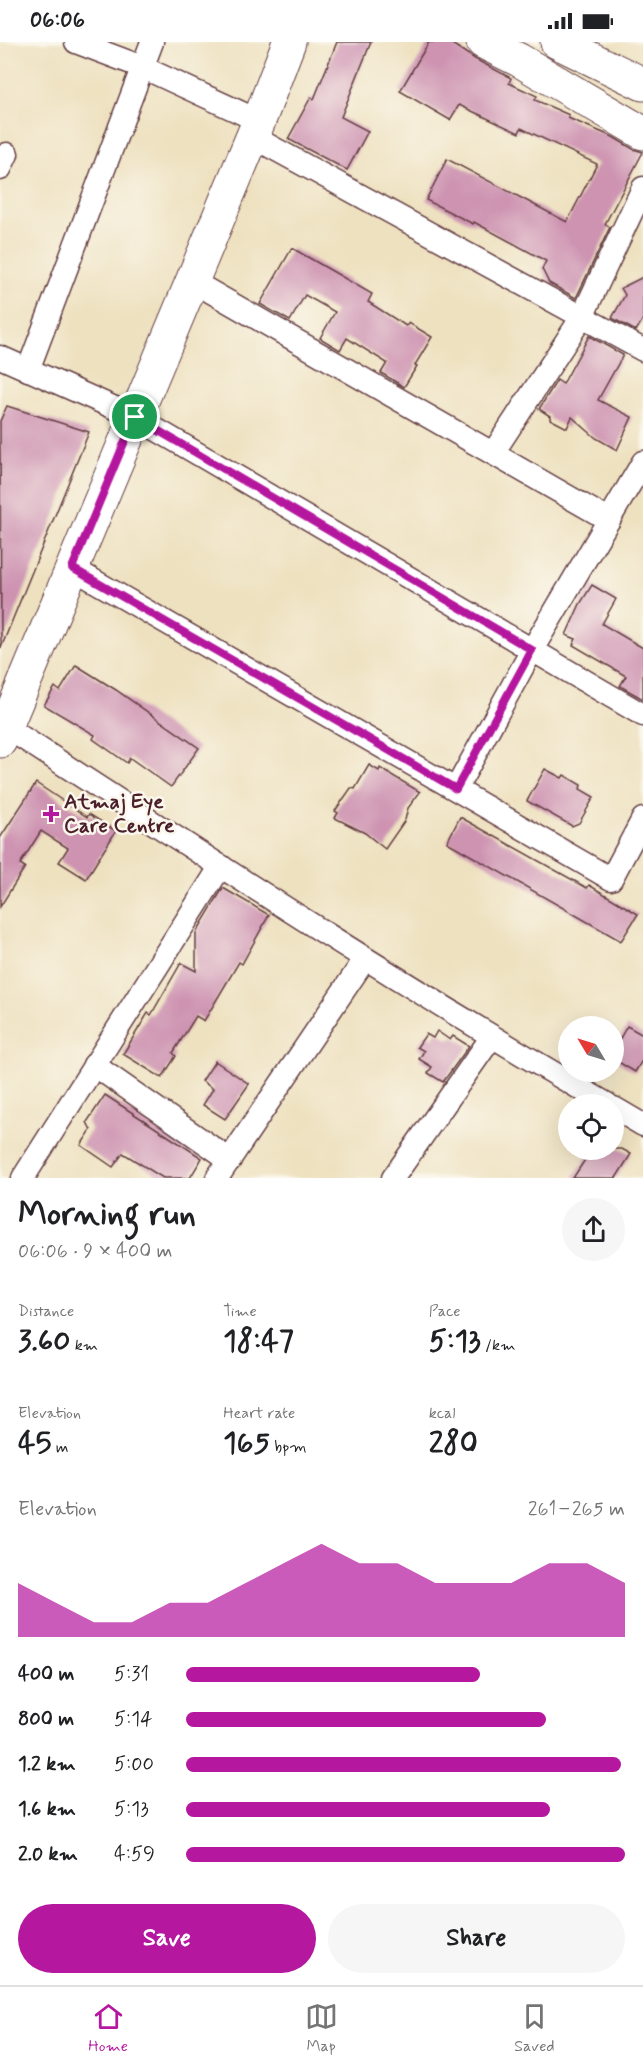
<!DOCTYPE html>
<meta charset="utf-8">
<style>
body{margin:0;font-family:Mynerve,sans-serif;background:#f6f6f6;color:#202124;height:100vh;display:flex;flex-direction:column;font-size:22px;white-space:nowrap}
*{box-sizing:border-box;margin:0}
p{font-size:20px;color:#757577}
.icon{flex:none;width:33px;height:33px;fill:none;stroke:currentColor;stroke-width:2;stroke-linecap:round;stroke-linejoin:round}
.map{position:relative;height:1136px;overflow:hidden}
.sheet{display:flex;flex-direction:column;background:#fff;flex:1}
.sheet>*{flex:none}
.needle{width:39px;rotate:308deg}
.buttons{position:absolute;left:558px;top:974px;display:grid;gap:12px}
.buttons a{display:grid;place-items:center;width:66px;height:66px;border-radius:50%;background:#fff;box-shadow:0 6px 24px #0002;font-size:30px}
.pin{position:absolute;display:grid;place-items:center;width:51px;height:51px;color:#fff;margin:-26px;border:3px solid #fff;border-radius:50%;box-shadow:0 2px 6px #0007}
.round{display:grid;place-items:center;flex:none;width:63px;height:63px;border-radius:32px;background:#f6f6f6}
.headline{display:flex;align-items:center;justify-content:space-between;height:102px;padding:0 18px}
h1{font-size:33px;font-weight:700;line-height:45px}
.stats{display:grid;grid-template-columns:repeat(3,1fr);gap:9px;height:102px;padding:6px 18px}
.stats div{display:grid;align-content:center}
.stats b{font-size:30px;font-weight:700}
.stats small{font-size:16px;font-weight:400}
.stats p{font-size:16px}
.chart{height:168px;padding:12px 18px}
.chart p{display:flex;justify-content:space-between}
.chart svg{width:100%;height:108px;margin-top:6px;fill:#b5179e;opacity:.7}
.action{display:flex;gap:12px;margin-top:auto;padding:12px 18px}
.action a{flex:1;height:69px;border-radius:36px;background:#b5179e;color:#fff;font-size:24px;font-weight:700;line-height:69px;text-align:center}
.action a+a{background:#f6f6f6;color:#202124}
ul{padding:0 18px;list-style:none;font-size:20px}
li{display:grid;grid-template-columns:96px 72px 1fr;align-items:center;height:45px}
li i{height:15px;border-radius:8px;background:#b5179e}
.status{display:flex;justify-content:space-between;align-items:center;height:42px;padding:0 30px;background:#fff;direction:ltr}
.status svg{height:16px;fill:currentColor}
.tabs{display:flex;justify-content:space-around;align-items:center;height:84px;border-top:2px solid #e0e0e0;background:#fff;font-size:16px;color:#757577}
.tabs a{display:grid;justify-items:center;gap:3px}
.tabs .current{color:#b5179e}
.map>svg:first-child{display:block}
.building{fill:#cd93b1}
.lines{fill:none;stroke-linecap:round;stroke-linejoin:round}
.street-casing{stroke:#633c41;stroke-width:25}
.secondary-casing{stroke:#633c41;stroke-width:35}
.street{stroke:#fff;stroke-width:22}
.secondary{stroke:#fff;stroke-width:33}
.route-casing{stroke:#fff;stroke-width:12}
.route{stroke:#b5179e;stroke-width:8}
.poi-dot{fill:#b5179e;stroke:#fbf7ec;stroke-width:2}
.labels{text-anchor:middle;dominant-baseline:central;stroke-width:5;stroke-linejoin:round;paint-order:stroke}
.poi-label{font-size:21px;font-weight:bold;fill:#4a1f2b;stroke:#fbf7ec;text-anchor:start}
</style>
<div class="status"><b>06:06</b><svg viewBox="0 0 49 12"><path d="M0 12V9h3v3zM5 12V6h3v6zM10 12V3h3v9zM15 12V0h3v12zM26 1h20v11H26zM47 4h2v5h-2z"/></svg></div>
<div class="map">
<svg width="643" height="1136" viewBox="0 0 643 1136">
<rect width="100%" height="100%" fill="#fbf7ec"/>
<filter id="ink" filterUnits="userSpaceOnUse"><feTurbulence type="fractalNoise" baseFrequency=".0167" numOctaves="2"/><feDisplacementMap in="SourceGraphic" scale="12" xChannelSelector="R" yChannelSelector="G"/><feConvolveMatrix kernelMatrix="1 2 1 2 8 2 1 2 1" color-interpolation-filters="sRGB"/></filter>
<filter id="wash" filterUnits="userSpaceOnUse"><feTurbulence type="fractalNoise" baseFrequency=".008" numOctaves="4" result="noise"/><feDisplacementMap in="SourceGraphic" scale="24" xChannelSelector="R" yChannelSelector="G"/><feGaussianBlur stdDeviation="1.35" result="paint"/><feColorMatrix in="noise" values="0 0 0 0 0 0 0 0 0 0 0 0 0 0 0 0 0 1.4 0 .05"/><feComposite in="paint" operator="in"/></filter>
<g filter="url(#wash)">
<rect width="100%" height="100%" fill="#eee1c0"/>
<g id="blocks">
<g class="building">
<polygon points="337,0 371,0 341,75 368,89 347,128 288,97 311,55 314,57"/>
<polygon points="429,0 449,0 475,17 511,36 509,41 537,54 535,58 569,73 568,76 613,95 633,107 643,110 605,182 610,185 576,256 549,241 542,227 546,219 474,180 473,182 426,158 447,117 567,180 597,122 521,86 519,91 459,63 450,78 400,49"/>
<polygon points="292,206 372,252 368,260 406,284 409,281 432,295 415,323 417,324 404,345 381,331 387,321 347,296 340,308 320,296 335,270 305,253 290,279 260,262"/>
<polygon points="643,235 643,277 636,289 612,276 625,253 621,246"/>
<polygon points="589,294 623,313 598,358 632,375 617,408 596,396 572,375 567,386 550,377 550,374 539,367 557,338 563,342"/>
<polygon points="7,364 89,390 1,606 0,379"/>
<polygon points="592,543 616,557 602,582 643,606 643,657 620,644 626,634 573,603 576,597 566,593 580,562"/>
<polygon points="76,623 116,648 199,706 171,745 130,716 127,721 93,697 95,693 44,663 55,645 60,649"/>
<polygon points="369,723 379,729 380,726 420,750 408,766 405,778 385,807 365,791 335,776 338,771 335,769 351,746 355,747"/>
<polygon points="545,727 562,736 564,733 581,743 580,747 594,755 579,781 572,784 527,759"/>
<polygon points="36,741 87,775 89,772 116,789 86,837 59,820 68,806 41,789 20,822 25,825 0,865 0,796"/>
<polygon points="460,775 587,846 589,843 638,872 621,899 447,800"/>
<polygon points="223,846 269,873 242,922 239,920 204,979 196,974 173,1011 176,1014 162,1036 123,1012 148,971 151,973 181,921 196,929 196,891"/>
<polygon points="627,984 643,993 643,1017 635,1030 615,1018 619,1010 614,1007"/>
<polygon points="437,989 450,998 453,994 469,1004 443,1040 428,1031 432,1025 419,1017 424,1009 417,1005 426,992 433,996"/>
<polygon points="215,1019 249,1042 225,1077 203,1063 213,1047 202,1039"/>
<polygon points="105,1053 202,1116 190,1136 163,1136 123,1111 113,1125 81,1103 91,1088 87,1080"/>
<polygon points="592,1107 622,1107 631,1112 616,1136 573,1136"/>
</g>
</g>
</g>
<g filter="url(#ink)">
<use href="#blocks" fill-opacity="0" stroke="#633c41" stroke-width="1.5"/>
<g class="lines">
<g class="street-casing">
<g id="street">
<polyline points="76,0 142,25 259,79"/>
<polyline points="253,95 643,308"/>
<polyline points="0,127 7,112"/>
<polyline points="192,239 609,478"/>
<polyline points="0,315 135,375 643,673"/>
<polyline points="28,328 152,0"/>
<polyline points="493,411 582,275 643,146"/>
<polyline points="72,526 611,837 643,777"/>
<path d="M6,685C204,814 402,944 607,1062"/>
<polyline points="456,747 532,608 643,420"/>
<polyline points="94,1023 230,1118"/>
<polyline points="614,1066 643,1083"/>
<polyline points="23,1136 221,824"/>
<polyline points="217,1136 365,917"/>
<polyline points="393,1136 491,996"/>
</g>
</g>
<g class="secondary-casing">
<g id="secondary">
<polyline points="483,0 519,18 643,91"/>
<polyline points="557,0 643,42"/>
<polyline points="0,699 259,79 289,0"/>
</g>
</g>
<use href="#street" class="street"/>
<use href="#secondary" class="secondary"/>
</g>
</g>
<g class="lines" filter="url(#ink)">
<g class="route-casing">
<polygon id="route" points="135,375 532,608 456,747 72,526"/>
</g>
<use href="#route" class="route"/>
</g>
<path class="poi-dot" d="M48 763h6v6h6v6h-6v6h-6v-6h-6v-6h6z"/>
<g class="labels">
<g class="poi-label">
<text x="64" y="760">Atmaj Eye<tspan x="64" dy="24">Care Centre</tspan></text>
</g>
</g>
</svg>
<div class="buttons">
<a><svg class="needle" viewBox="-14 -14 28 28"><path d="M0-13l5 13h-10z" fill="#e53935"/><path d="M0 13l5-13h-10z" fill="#757577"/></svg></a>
<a><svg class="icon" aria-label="locate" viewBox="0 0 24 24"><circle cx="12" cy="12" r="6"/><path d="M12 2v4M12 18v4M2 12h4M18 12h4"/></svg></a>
</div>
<div class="pin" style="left:135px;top:375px;background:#1e9e55"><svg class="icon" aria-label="arrive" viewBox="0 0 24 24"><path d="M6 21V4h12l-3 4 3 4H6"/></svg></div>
</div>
<section class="sheet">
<div class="headline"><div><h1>Morning run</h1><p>06:06 · 9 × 400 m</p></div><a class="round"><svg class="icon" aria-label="share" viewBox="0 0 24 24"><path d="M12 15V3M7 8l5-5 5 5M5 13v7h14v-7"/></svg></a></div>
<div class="stats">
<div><p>Distance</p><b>3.60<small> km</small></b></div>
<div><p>Time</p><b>18:47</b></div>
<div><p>Pace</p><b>5:13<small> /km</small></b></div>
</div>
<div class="stats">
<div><p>Elevation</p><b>45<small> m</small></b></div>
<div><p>Heart rate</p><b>165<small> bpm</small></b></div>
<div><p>kcal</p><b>280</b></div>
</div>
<div class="chart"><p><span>Elevation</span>261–265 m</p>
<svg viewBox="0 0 160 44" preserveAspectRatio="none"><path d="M0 44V22L10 30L20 38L30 38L40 30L50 30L60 22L70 14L80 6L90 14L100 14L110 22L120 22L130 22L140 14L150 14L160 22V44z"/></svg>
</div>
<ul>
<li><b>400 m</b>5:31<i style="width:67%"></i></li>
<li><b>800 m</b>5:14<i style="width:82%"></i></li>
<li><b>1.2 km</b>5:00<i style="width:99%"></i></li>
<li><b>1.6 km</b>5:13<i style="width:83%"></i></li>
<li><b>2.0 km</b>4:59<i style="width:100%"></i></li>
</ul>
<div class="action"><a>Save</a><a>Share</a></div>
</section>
<nav class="tabs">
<a class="current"><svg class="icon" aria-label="home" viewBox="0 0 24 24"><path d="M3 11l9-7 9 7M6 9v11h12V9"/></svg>Home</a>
<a><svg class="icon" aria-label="map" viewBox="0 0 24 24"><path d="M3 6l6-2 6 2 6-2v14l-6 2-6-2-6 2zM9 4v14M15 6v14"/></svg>Map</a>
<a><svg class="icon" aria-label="saved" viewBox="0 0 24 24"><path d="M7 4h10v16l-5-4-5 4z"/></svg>Saved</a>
</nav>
